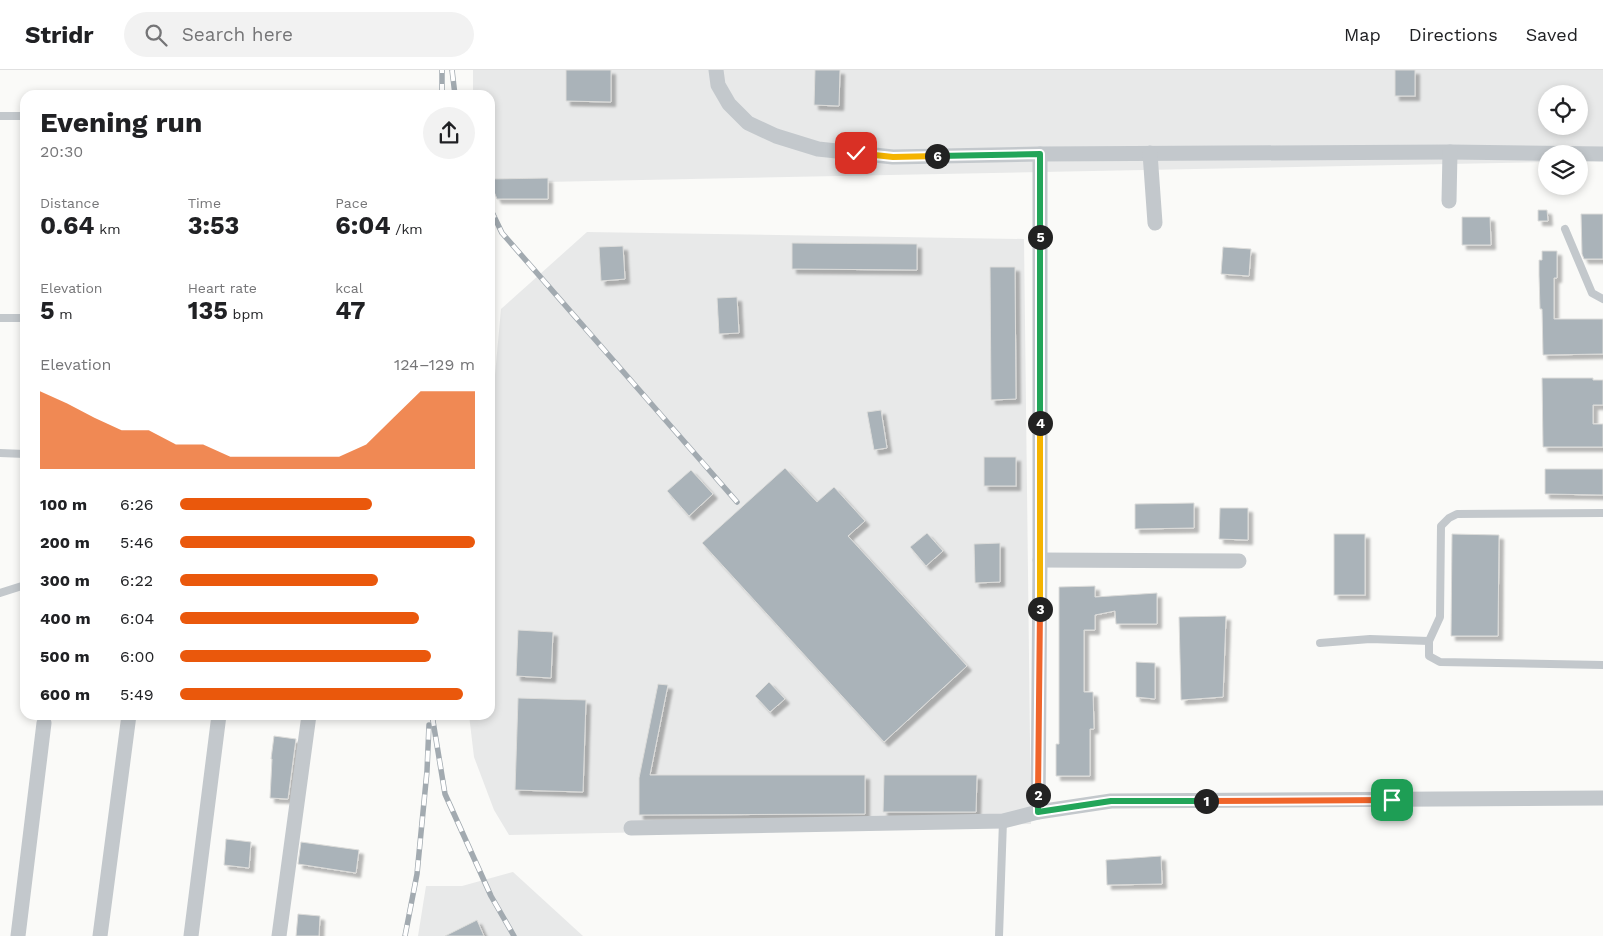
<!DOCTYPE html>
<meta charset="utf-8">
<style>
body{margin:0;font-family:"Work Sans",sans-serif;background:#f2f2f2;color:#202124;height:100vh;display:flex;flex-direction:column;font-size:19px;white-space:nowrap}
*{box-sizing:border-box;margin:0}
p{font-size:16px;color:#757577}
.icon{flex:none;width:28px;height:28px;fill:none;stroke:currentColor;stroke-width:2;stroke-linecap:round;stroke-linejoin:round}
.map{position:relative;flex:1;overflow:hidden}
.drawer{position:absolute;left:20px;top:20px;width:475px;height:630px;display:flex;flex-direction:column;background:#fff;border-radius:15px;box-shadow:0 2px 8px #0003}
.drawer>*{flex:none}
.fabs{position:absolute;left:1538px;top:15px;display:grid;gap:10px}
.fabs a{display:grid;place-items:center;width:50px;height:50px;border-radius:50%;background:#fff;box-shadow:0 2px 8px #0003;font-size:25px}
.pin{position:absolute;display:grid;place-items:center;width:42px;height:42px;color:#fff;margin:-21px;border-radius:10px;box-shadow:0 2px 8px #0006}
.km{position:absolute;width:25px;height:25px;margin:-12px;border-radius:50%;background:#222;color:#fff;font-size:14px;line-height:25px;text-align:center}
.round{display:grid;place-items:center;flex:none;width:52px;height:52px;border-radius:26px;background:#f2f2f2}
.summary{display:flex;align-items:center;justify-content:space-between;height:85px;padding:0 20px}
h1{font-size:28px;font-weight:700;line-height:38px}
.metrics{display:grid;grid-template-columns:repeat(3,1fr);gap:8px;height:85px;padding:5px 20px}
.metrics div{display:grid;align-content:center}
.metrics b{font-size:25px;font-weight:700}
.metrics small{font-size:14px;font-weight:400}
.metrics p{font-size:14px}
.chart{height:140px;padding:10px 20px}
.chart p{display:flex;justify-content:space-between}
.chart svg{width:100%;height:90px;margin-top:5px;fill:#ea580c;opacity:.7}
ul{padding:0 20px;list-style:none;font-size:16px}
li{display:grid;grid-template-columns:80px 60px 1fr;align-items:center;height:38px}
li i{height:12px;border-radius:6px;background:#ea580c}
header{display:flex;align-items:center;gap:30px;box-sizing:border-box;height:70px;padding:0 25px;background:#fff;border-bottom:1px solid #e0e0e0}
header strong{font-size:24px}
nav{display:flex;gap:28px;margin-inline-start:auto;font-size:18px}
.search{width:350px;height:45px;background:#f2f2f2;display:flex;align-items:center;gap:12px;box-sizing:border-box;padding:0 18px;border-radius:28px;color:#757577;font-size:19px}
.map>svg:first-child{display:block}
.built{fill:#e8e9e9;fill-rule:evenodd}
.building{fill:#aab3b9;stroke:#dcdcda;filter:url(#shadow)}
.lines{fill:none;stroke-linecap:round;stroke-linejoin:round}
.service{stroke:#c3c8cc;stroke-width:8}
.minor{stroke:#c3c8cc;stroke-width:15}
.rail-casing{stroke:#a2aab0;stroke-width:5.5}
.rail{stroke:#fff;stroke-width:4;stroke-dasharray:11;stroke-linecap:butt}
.split-1-casing{stroke:#fff;stroke-width:10}
.split-2-casing{stroke:#fff;stroke-width:10}
.split-3-casing{stroke:#fff;stroke-width:10}
.split-4-casing{stroke:#fff;stroke-width:10}
.split-5-casing{stroke:#fff;stroke-width:10}
.split-6-casing{stroke:#fff;stroke-width:10}
.split-7-casing{stroke:#fff;stroke-width:10}
.split-1{stroke:#f0652b;stroke-width:6}
.split-2{stroke:#22a559;stroke-width:6}
.split-3{stroke:#f0652b;stroke-width:6}
.split-4{stroke:#f5b400;stroke-width:6}
.split-5{stroke:#22a559;stroke-width:6}
.split-6{stroke:#22a559;stroke-width:6}
.split-7{stroke:#f5b400;stroke-width:6}
</style>
<header>
<strong>Stridr</strong>
<div class="search"><svg class="icon" aria-label="search" viewBox="0 0 24 24"><circle cx="10" cy="10" r="6"/><path d="M15 15l6 6"/></svg>Search here</div>
<nav><a>Map</a><a>Directions</a><a>Saved</a></nav>
</header>
<div class="map">
<svg width="1603" height="866" viewBox="0 0 1603 866">
<defs>
<filter id="shadow"><feDropShadow dx="4.5" dy="4.5" stdDeviation="1" flood-color="#0004"/></filter>
</defs>
<rect width="100%" height="100%" fill="#fafaf8"/>
<g class="built">
<path d="M473,0H1603V91H1579V84H1546V92L490,113V25H473ZM1546,24H1579V56H1546Z"/>
<polygon points="587,162 1024,169 1031,754 509,765 494,740 474,687 469,645 490,645 490,360 501,239"/>
<polygon points="513,802 583,866 418,866 426,816 462,816"/>
</g>
<g class="building">
<polygon points="566,0 611,0 611,32 566,31"/>
<polygon points="815,0 840,0 839,36 814,35"/>
<rect x="1395" y="0" width="20" height="26"/>
<polygon points="548,108 548,129 497,129 490,112 490,109"/>
<polygon points="1538,140 1547,140 1548,151 1538,151"/>
<polygon points="1581,144 1603,144 1603,189 1584,189 1582,184"/>
<polygon points="1462,147 1490,147 1491,175 1462,175"/>
<polygon points="792,173 917,174 917,200 792,199"/>
<polygon points="623,176 625,209 601,211 599,177"/>
<polygon points="1223,177 1251,179 1249,206 1221,204"/>
<polygon points="1542,181 1557,181 1557,208 1554,208 1554,249 1603,249 1603,284 1543,285 1542,239 1540,239 1539,205 1539,190 1542,190"/>
<polygon points="990,197 1015,197 1016,329 991,330"/>
<polygon points="737,227 739,263 719,264 717,228"/>
<polygon points="1542,308 1593,308 1593,310 1603,310 1603,335 1593,335 1593,354 1603,354 1603,377 1543,377"/>
<polygon points="881,340 887,378 874,380 867,342"/>
<rect x="984" y="387" width="32" height="29"/>
<polygon points="785,398 817,432 834,417 865,451 848,466 967,596 884,672 702,473"/>
<polygon points="1545,399 1603,399 1603,425 1545,424"/>
<polygon points="691,400 713,424 689,446 667,421"/>
<polygon points="1194,433 1194,458 1135,459 1135,434"/>
<polygon points="1220,438 1248,438 1248,470 1219,469"/>
<polygon points="927,463 943,481 926,496 910,477"/>
<rect x="1334" y="464" width="31" height="61"/>
<polygon points="1452,464 1499,465 1498,566 1451,566"/>
<polygon points="1000,473 1000,512 975,513 974,474"/>
<polygon points="1095,516 1095,527 1157,523 1157,554 1116,554 1115,541 1095,545 1095,560 1084,560 1084,622 1093,622 1094,659 1090,659 1090,706 1056,706 1056,674 1059,674 1059,517"/>
<polygon points="1226,546 1223,627 1181,630 1179,547"/>
<polygon points="518,560 553,562 551,608 516,606"/>
<polygon points="1136,592 1155,593 1155,629 1136,627"/>
<polygon points="769,612 785,629 770,642 755,626"/>
<polygon points="658,614 668,615 650,705 865,705 865,744 639,745 639,708"/>
<polygon points="518,628 586,630 583,722 515,720"/>
<polygon points="274,666 296,669 288,729 270,728 272,689 271,689"/>
<polygon points="884,705 977,705 976,742 883,742"/>
<polygon points="226,769 251,772 249,798 224,795"/>
<polygon points="301,772 359,780 356,803 298,794"/>
<polygon points="1161,786 1162,814 1107,815 1106,790"/>
<polygon points="298,844 320,846 319,866 296,866"/>
<polygon points="477,850 484,866 445,866"/>
</g>
<g class="lines">
<g class="service">
<polyline points="0,46 25,46"/>
<polyline points="1565,159 1592,223 1603,229"/>
<polyline points="0,248 25,248"/>
<polyline points="0,383 25,384"/>
<polyline points="1603,443 1457,444 1449,448 1441,456 1440,547 1429,571 1429,586 1440,592 1603,595"/>
<polyline points="0,523 25,515"/>
<polyline points="1320,573 1370,569 1429,571"/>
<polyline points="999,866 1003,751"/>
</g>
<g class="minor">
<polyline points="716,0 718,15 729,34 748,53 776,66 818,79 893,87 1040,84 1450,82 1603,84"/>
<polyline points="1150,83 1155,153"/>
<polyline points="1449,131 1450,82"/>
<polyline points="1040,490 1239,491"/>
<polyline points="1038,742 1111,731 1603,728"/>
<polyline points="631,758 1003,751 1038,742 1040,490 1040,84"/>
<polyline points="18,866 44,653"/>
<polyline points="100,866 129,645"/>
<polyline points="191,866 219,645"/>
<polyline points="279,866 309,645"/>
</g>
<g class="rail-casing">
<g id="rail">
<polyline points="452,0 455,25"/>
<polyline points="442,25 442,0"/>
<polyline points="490,138 502,163 737,432"/>
<polyline points="432,645 445,724 491,826 514,866"/>
<polyline points="405,866 417,804 427,701 429,655"/>
</g>
</g>
<use href="#rail" class="rail"/>
</g>
<g class="lines">
<g class="split-1-casing">
<polyline id="split-1" points="1206,731 1392,730"/>
</g>
<g class="split-2-casing">
<polyline id="split-2" points="1038,725 1038,742 1111,731 1206,731"/>
</g>
<g class="split-3-casing">
<polyline id="split-3" points="1038,725 1040,539"/>
</g>
<g class="split-4-casing">
<polyline id="split-4" points="1040,539 1040,353"/>
</g>
<g class="split-5-casing">
<polyline id="split-5" points="1040,167 1040,353"/>
</g>
<g class="split-6-casing">
<polyline id="split-6" points="937,86 1040,84 1040,167"/>
</g>
<g class="split-7-casing">
<polyline id="split-7" points="856,83 893,87 937,86"/>
</g>
<use href="#split-1" class="split-1"/>
<use href="#split-2" class="split-2"/>
<use href="#split-3" class="split-3"/>
<use href="#split-4" class="split-4"/>
<use href="#split-5" class="split-5"/>
<use href="#split-6" class="split-6"/>
<use href="#split-7" class="split-7"/>
</g>
</svg>
<div class="fabs">
<a><svg class="icon" aria-label="locate" viewBox="0 0 24 24"><circle cx="12" cy="12" r="6"/><path d="M12 2v4M12 18v4M2 12h4M18 12h4"/></svg></a>
<a><svg class="icon" aria-label="layers" viewBox="0 0 24 24"><path d="M12 4l9 5-9 5-9-5zM3 14l9 5 9-5"/></svg></a>
</div>
<div class="pin" style="left:1392px;top:730px;background:#1e9e55"><svg class="icon" aria-label="arrive" viewBox="0 0 24 24"><path d="M6 21V4h12l-3 4 3 4H6"/></svg></div>
<div class="pin" style="left:856px;top:83px;background:#d93025"><svg class="icon" aria-label="check" viewBox="0 0 24 24"><path d="M5 12l5 5 9-10"/></svg></div>
<b class="km" style="left:1206px;top:731px">1</b>
<b class="km" style="left:1038px;top:725px">2</b>
<b class="km" style="left:1040px;top:539px">3</b>
<b class="km" style="left:1040px;top:353px">4</b>
<b class="km" style="left:1040px;top:167px">5</b>
<b class="km" style="left:937px;top:86px">6</b>
<section class="drawer">
<div class="summary"><div><h1>Evening run</h1><p>20:30</p></div><a class="round"><svg class="icon" aria-label="share" viewBox="0 0 24 24"><path d="M12 15V3M7 8l5-5 5 5M5 13v7h14v-7"/></svg></a></div>
<div class="metrics">
<div><p>Distance</p><b>0.64<small> km</small></b></div>
<div><p>Time</p><b>3:53</b></div>
<div><p>Pace</p><b>6:04<small> /km</small></b></div>
</div>
<div class="metrics">
<div><p>Elevation</p><b>5<small> m</small></b></div>
<div><p>Heart rate</p><b>135<small> bpm</small></b></div>
<div><p>kcal</p><b>47</b></div>
</div>
<div class="chart"><p><span>Elevation</span>124–129 m</p>
<svg viewBox="0 0 160 44" preserveAspectRatio="none"><path d="M0 44V6L10 12L20 19L30 25L40 25L50 32L60 32L70 38L80 38L90 38L100 38L110 38L120 32L130 19L140 6L150 6L160 6V44z"/></svg>
</div>
<ul>
<li><b>100 m</b>6:26<i style="width:65%"></i></li>
<li><b>200 m</b>5:46<i style="width:100%"></i></li>
<li><b>300 m</b>6:22<i style="width:67%"></i></li>
<li><b>400 m</b>6:04<i style="width:81%"></i></li>
<li><b>500 m</b>6:00<i style="width:85%"></i></li>
<li><b>600 m</b>5:49<i style="width:96%"></i></li>
</ul>
</section>
</div>
